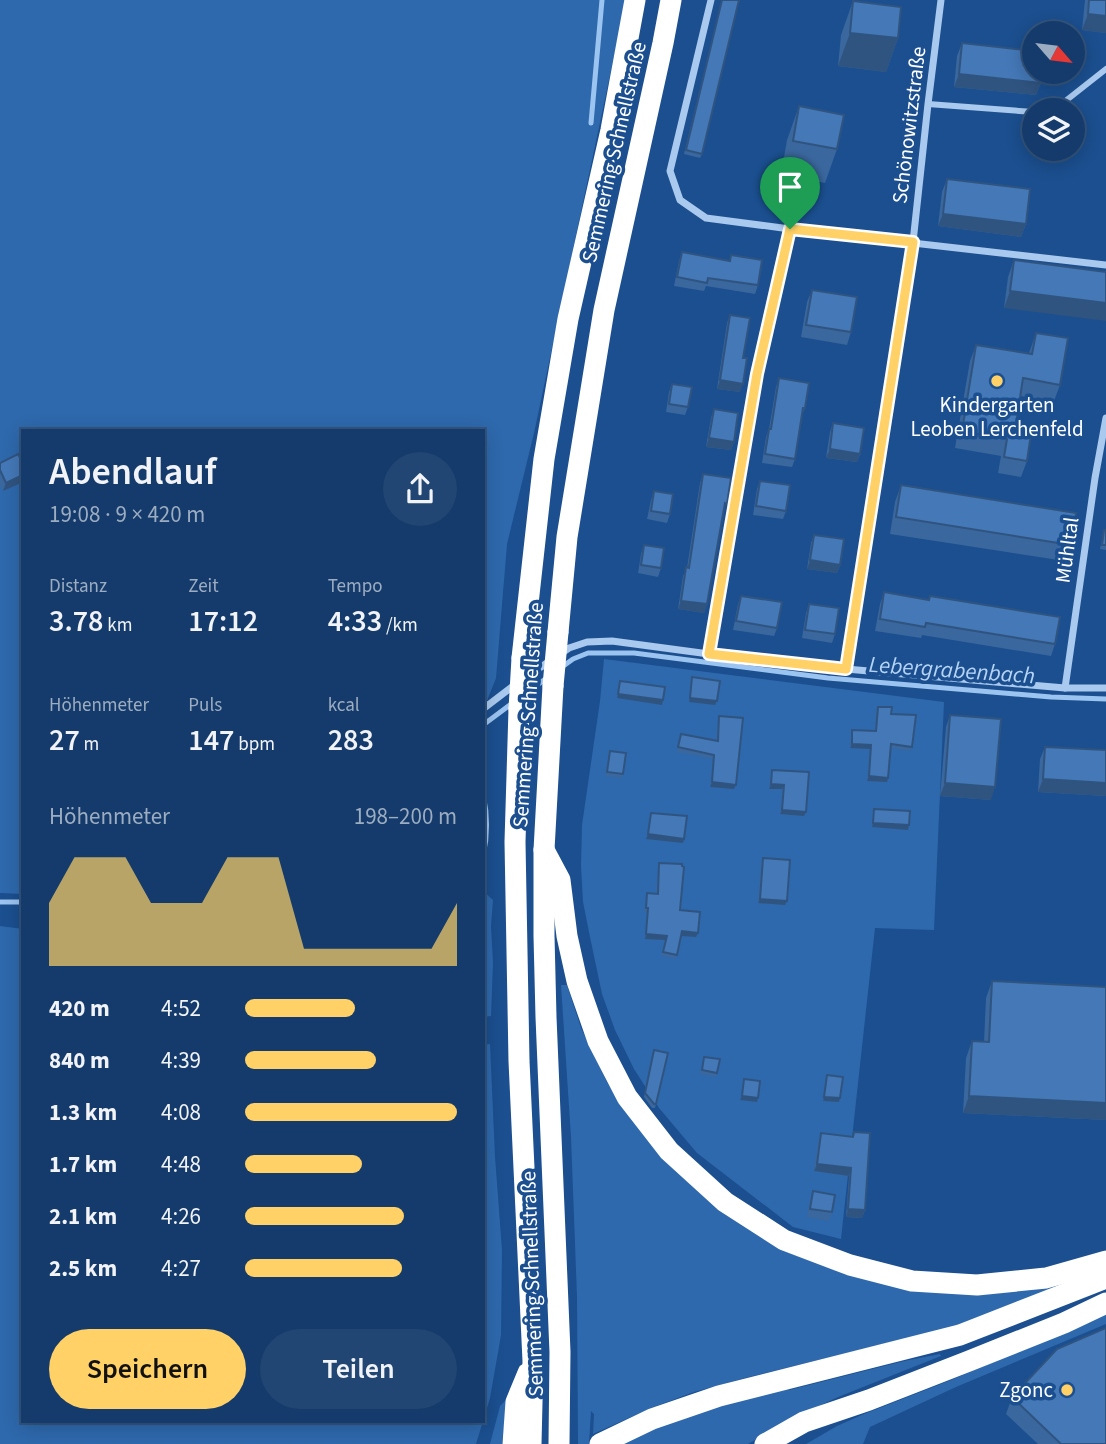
<!DOCTYPE html>
<html lang="de">
<meta charset="utf-8">
<style>
body{margin:0;font-family:"Source Sans 3",sans-serif;background:#214673;color:#f1f3f6;height:100vh;display:flex;flex-direction:column;font-size:26px;white-space:nowrap}
*{box-sizing:border-box;margin:0}
p{font-size:23px;color:#9dadc1}
.icon{flex:none;width:38px;height:38px;fill:none;stroke:currentColor;stroke-width:2;stroke-linecap:round;stroke-linejoin:round}
.map{position:relative;flex:1;overflow:hidden}
.side{position:absolute;left:21px;top:429px;width:464px;height:994px;display:flex;flex-direction:column;background:#143b6b;border-radius:0px;box-shadow:0 4px 18px #0003,0 0 0 2px #33557e}
.side>*{flex:none}
.needle{width:46px;rotate:118deg}
.controls{position:absolute;left:1022px;top:21px;display:grid;gap:14px}
.controls a{display:grid;place-items:center;width:63px;height:63px;border-radius:50%;background:#143b6b;box-shadow:0 4px 18px #0003,0 0 0 2px #33557e;font-size:35px}
.pin{position:absolute;display:grid;place-items:center;width:60px;height:60px;color:#fff;margin:-72px -30px;border-radius:50% 50% 50% 0;rotate:-45deg;box-shadow:0 0 7px #0007}
.pin .icon{rotate:45deg}
.round{display:grid;place-items:center;flex:none;width:74px;height:74px;border-radius:37px;background:#214673}
.headline{display:flex;align-items:center;justify-content:space-between;height:119px;padding:0 28px}
h1{font-size:38px;font-weight:600;line-height:52px}
.figures{display:grid;grid-template-columns:repeat(3,1fr);gap:10px;height:119px;padding:7px 28px}
.figures div{display:grid;align-content:center}
.figures b{font-size:30px;font-weight:600}
.figures small{font-size:19px;font-weight:400}
.figures p{font-size:19px}
.chart{height:196px;padding:14px 28px}
.chart p{display:flex;justify-content:space-between}
.chart svg{width:100%;height:126px;margin-top:7px;fill:#ffd166;opacity:.7}
.action{display:flex;gap:14px;margin-top:auto;padding:14px 28px}
.action a{flex:1;height:80px;border-radius:42px;background:#ffd166;color:#111;font-size:28px;font-weight:600;line-height:80px;text-align:center}
.action a+a{background:#214673;color:#f1f3f6}
ul{padding:0 28px;list-style:none;font-size:23px}
li{display:grid;grid-template-columns:112px 84px 1fr;align-items:center;height:52px}
li i{height:18px;border-radius:9px;background:#ffd166}
.map>svg:first-child{display:block}
.green{fill:#2e69ad}
.lines{fill:none;stroke-linecap:round;stroke-linejoin:round}
.stream{stroke:#9cc4f0;stroke-width:5}
.pedestrian{stroke:#a9c9ee;stroke-width:6}
.minor{stroke:#a9c9ee;stroke-width:7}
.motorway{stroke:#fff;stroke-width:21}
.motorway-bridge{stroke:#fff;stroke-width:21}
.wall{fill:#3a679d}
.shaded-wall{fill:#305480}
.building{fill:#4478b7;stroke:#305480;stroke-width:2}
.route-casing{stroke:#fff;stroke-width:14}
.route{stroke:#ffd166;stroke-width:9}
.poi-dot{fill:#ffd166;stroke:#1b4f8f;stroke-width:2.5}
.labels{text-anchor:middle;dominant-baseline:central;stroke-width:7;stroke-linejoin:round;paint-order:stroke}
.street-label{font-size:21px;fill:#fff;stroke:#1b4f8f}
.poi-label{font-size:21px;fill:#fff;stroke:#1b4f8f}
.water-label{font-size:23px;font-style:italic;fill:#b5d3f5;stroke:#1b4f8f}
</style>
<div class="map">
<svg width="1106" height="1444" viewBox="0 0 1106 1444">
<rect width="100%" height="100%" fill="#1b4f8f"/>
<g class="green">
<polygon points="0,0 626,0 534,433 507,544 496,678 483,711 483,430 23,430 23,894 0,893"/>
<polygon points="604,659 944,702 934,930 875,928 841,1239 793,1227 697,1153 659,1108 634,1069 615,1030 602,994 590,937 583,902 581,866 582,825 600,701"/>
<polygon points="483,891 493,900 491,926 493,963 491,1016 483,1017"/>
<polygon points="0,926 23,929 23,1421 483,1421 483,1045 490,1044 495,1157 502,1250 501,1335 490,1398 476,1444 0,1444"/>
<polygon points="561,985 567,985 581,1028 607,1082 628,1113 653,1144 846,1274 1067,1285 957,1326 745,1378 694,1392 651,1408 593,1434 594,1414 591,1411 589,1444 578,1444 577,1297 571,1137"/>
<polygon points="1106,1314 1106,1324 956,1387 870,1427 863,1444 806,1444 837,1426 864,1414 951,1380"/>
<polygon points="940,1354 941,1356 838,1397 800,1415 748,1444 618,1444 698,1410 787,1387 789,1390 904,1361"/>
<polygon points="507,1399 502,1444 490,1444 500,1406"/>
</g>
<g class="lines">
<g class="stream">
<polyline points="591,123 602,0"/>
<polyline points="562,667 573,659 588,653 634,653 828,678 1051,697 1106,699"/>
<polyline points="525,694 548,677"/>
<polyline points="483,725 514,702"/>
<path d="M483,794C488,816 488,835 483,856"/>
<polyline points="0,902 23,902"/>
</g>
<g class="pedestrian">
<polyline points="928,104 1034,112"/>
<polyline points="1054,110 1106,69"/>
</g>
<g class="minor">
<polyline points="711,0 670,171 680,200 706,218 790,229"/>
<polyline points="709,654 756,374 790,229 1106,265"/>
<polyline points="846,669 913,242 928,104 941,0"/>
<polyline points="1065,688 1095,478 1106,418"/>
<polyline points="483,709 513,686 569,648 587,642 612,641 709,654 846,669 1065,688 1106,688"/>
</g>
<g class="motorway">
<polyline points="558,632 567,537 604,310 663,43 671,0"/>
<polyline points="522,658 544,459 568,319 611,130 635,0"/>
<polyline points="553,686 544,850 544,936 546,1017 560,1352 559,1444"/>
<polyline points="519,709 515,842 519,1061 533,1361 531,1444"/>
<polyline points="544,850 560,880 567,936 577,981 598,1041 627,1097 669,1151 725,1202 784,1240 850,1265 912,1281 977,1285 1046,1278 1106,1261"/>
<polyline points="513,1444 516,1402 528,1373"/>
<polyline points="600,1444 652,1419 719,1396 960,1335 1106,1278"/>
<polyline points="765,1444 804,1422 869,1400 969,1361 1064,1323 1106,1303"/>
</g>
<g class="motorway-bridge">
<polyline points="553,686 558,632"/>
<polyline points="519,709 522,658"/>
</g>
</g>
<g class="wall">
<polygon points="722,0 702,154 700,158 684,154"/>
<polygon points="1085,0 1106,0 1106,33 1082,30"/>
<polygon points="853,1 898,38 886,72 838,66 841,35"/>
<polygon points="962,43 1041,83 1036,95 954,87 957,56"/>
<polygon points="799,106 837,149 825,183 781,174 787,140"/>
<polygon points="947,179 1026,224 1021,237 938,226 942,192"/>
<polygon points="682,252 729,261 731,255 758,285 755,294 706,286 704,291 674,286 679,261"/>
<polygon points="1014,260 1106,272 1004,308 1008,277"/>
<polygon points="812,290 851,332 847,345 801,337 807,302"/>
<polygon points="730,315 743,358 740,392 717,389 727,323"/>
<polygon points="1036,333 1060,385 1054,401 1020,396 1016,424 1027,461 1021,477 998,473 1001,456 955,448 970,361 976,345 1029,353"/>
<polygon points="779,378 805,408 801,417 795,459 792,467 762,463 766,437 769,429 776,387"/>
<polygon points="672,384 688,407 685,415 666,412 669,392"/>
<polygon points="714,409 734,442 731,450 706,447 711,418"/>
<polygon points="833,423 860,454 857,462 826,458 830,432"/>
<polygon points="0,463 23,463 23,482 3,491 0,485"/>
<polygon points="703,474 724,512 707,604 704,613 678,609 683,576 687,568 700,483"/>
<polygon points="760,481 786,511 783,519 753,515 757,489"/>
<polygon points="901,485 1071,545 1065,561 890,534 895,502"/>
<polygon points="654,491 670,514 667,523 647,519 651,500"/>
<polygon points="1104,530 1106,530 1106,550 1100,549"/>
<polygon points="814,535 840,565 837,573 807,569 811,543"/>
<polygon points="644,545 661,568 658,577 638,573 641,554"/>
<polygon points="884,592 929,600 930,596 1055,644 1051,656 922,635 921,638 875,631 880,604"/>
<polygon points="741,596 777,628 774,636 733,630 738,604"/>
<polygon points="809,604 835,634 832,643 802,638 806,613"/>
<polygon points="878,707 891,714 912,747 910,751 890,748 887,782 867,781 870,749 850,748 851,734 852,730 875,731 876,711"/>
<polygon points="950,715 991,800 940,796 946,727"/>
<polygon points="719,716 734,789 710,787 713,759 677,752 681,734 716,741 718,720"/>
<polygon points="1045,747 1106,750 1106,796 1038,792 1040,759"/>
<polygon points="610,751 623,774 621,778 605,776"/>
<polygon points="772,770 804,816 780,814 782,789 769,789 771,774"/>
<polygon points="763,858 785,905 758,903 761,862"/>
<polygon points="659,863 680,910 698,933 696,937 681,936 676,959 661,956 665,940 645,939 647,912 644,912 646,898 647,893 656,894 658,867"/>
<polygon points="992,981 1106,987 1106,1120 963,1113 966,1058 972,1041 984,1042 986,998"/>
<polygon points="654,1050 656,1104 655,1108 652,1108 644,1097"/>
<polygon points="704,1057 717,1073 716,1077 700,1074"/>
<polygon points="854,1132 865,1210 862,1218 846,1217 849,1176 814,1171 818,1141 821,1133 852,1137"/>
<polygon points="813,1191 832,1212 829,1221 807,1217 810,1200"/>
<polygon points="1012,1397 1106,1444 1038,1444 1006,1414"/>
</g>
<g class="shaded-wall">
<polygon points="1088,14 1106,16 1106,33 1082,30"/>
<polygon points="850,33 898,38 886,72 838,66"/>
<polygon points="959,74 1041,83 1036,95 954,87"/>
<polygon points="943,214 1026,224 1021,237 938,226"/>
<polygon points="1010,291 1106,303 1106,321 1004,308"/>
<polygon points="720,380 743,384 740,392 717,389"/>
<polygon points="709,438 734,442 731,450 706,447"/>
<polygon points="830,449 860,454 857,462 826,458"/>
<polygon points="23,475 23,482 3,491 6,483"/>
<polygon points="810,560 840,565 837,573 807,569"/>
<polygon points="681,601 707,604 704,613 678,609"/>
<polygon points="618,694 663,700 662,705 617,698"/>
<polygon points="690,698 717,701 715,705 689,702"/>
<polygon points="852,744 871,745 870,749 850,748"/>
<polygon points="869,776 888,778 887,782 867,781"/>
<polygon points="1043,779 1106,783 1106,796 1038,792"/>
<polygon points="712,782 736,785 734,789 710,787"/>
<polygon points="945,783 995,787 991,800 940,796"/>
<polygon points="771,784 784,785 782,789 769,789"/>
<polygon points="782,810 806,812 804,816 780,814"/>
<polygon points="873,823 909,825 908,830 872,827"/>
<polygon points="648,834 684,839 683,843 646,839"/>
<polygon points="760,899 787,901 785,905 758,903"/>
<polygon points="682,931 698,933 696,937 681,936"/>
<polygon points="646,934 667,936 665,940 645,939"/>
<polygon points="742,1096 758,1098 757,1102 740,1100"/>
<polygon points="969,1096 1106,1103 1106,1120 963,1113"/>
<polygon points="824,1097 840,1098 839,1102 823,1101"/>
<polygon points="817,1164 851,1168 849,1176 814,1171"/>
<polygon points="848,1209 865,1210 862,1218 846,1217"/>
</g>
<g class="building">
<polygon points="722,0 739,0 702,154 686,150"/>
<polygon points="1089,0 1106,0 1106,16 1088,14"/>
<polygon points="853,1 901,7 898,38 850,33"/>
<polygon points="962,43 1034,51 1034,72 1042,72 1041,83 959,74"/>
<polygon points="799,106 844,115 837,149 793,141"/>
<polygon points="947,179 1030,189 1026,224 943,214"/>
<polygon points="682,252 730,261 731,255 762,260 758,285 708,278 707,283 677,277"/>
<polygon points="1014,260 1106,272 1106,303 1010,291"/>
<polygon points="812,290 857,297 851,332 806,325"/>
<polygon points="730,315 750,318 743,358 747,358 743,384 720,380"/>
<polygon points="1036,333 1068,338 1060,385 1023,378 1016,424 1032,427 1027,461 1004,457 1007,439 962,431 976,345 1032,354"/>
<polygon points="779,378 809,383 805,408 803,408 795,459 765,454 769,429 771,429"/>
<polygon points="672,384 692,387 688,407 669,404"/>
<polygon points="714,409 738,413 734,442 709,438"/>
<polygon points="833,423 864,428 860,454 830,449"/>
<polygon points="18,454 23,463 23,475 6,483 0,470 0,463"/>
<polygon points="703,474 731,478 727,504 725,503 707,604 681,601 686,567 689,568"/>
<polygon points="760,481 790,485 786,511 756,506"/>
<polygon points="901,485 1076,513 1071,545 896,517"/>
<polygon points="654,491 673,494 670,514 651,511"/>
<polygon points="1104,530 1106,530 1106,545 1102,545"/>
<polygon points="814,535 844,539 840,565 810,560"/>
<polygon points="644,545 664,548 661,568 641,565"/>
<polygon points="884,592 929,600 930,596 1060,617 1055,644 926,623 925,627 880,619"/>
<polygon points="741,596 782,602 777,628 736,621"/>
<polygon points="809,604 839,608 835,634 805,630"/>
<polygon points="692,677 720,681 717,701 690,698"/>
<polygon points="620,681 665,687 663,700 618,694"/>
<polygon points="878,707 892,707 891,714 916,715 912,747 891,744 888,778 869,776 871,745 852,744 852,730 876,731"/>
<polygon points="950,715 1001,719 995,787 945,783"/>
<polygon points="719,716 743,718 736,785 712,782 714,755 678,747 681,734 718,741"/>
<polygon points="1045,747 1106,750 1106,783 1043,779"/>
<polygon points="610,751 626,753 623,774 607,772"/>
<polygon points="772,770 809,772 806,812 782,810 784,785 771,784"/>
<polygon points="874,809 910,811 909,825 873,823"/>
<polygon points="651,813 687,816 684,839 648,834"/>
<polygon points="763,858 790,860 787,901 760,899"/>
<polygon points="659,863 682,864 682,866 684,867 680,910 700,912 698,933 682,931 677,955 663,952 667,936 646,934 648,908 646,908 647,893 658,894"/>
<polygon points="992,981 1106,987 1106,1103 969,1096 972,1041 989,1042"/>
<polygon points="654,1050 668,1053 656,1104 654,1104 645,1093"/>
<polygon points="704,1057 720,1059 717,1073 702,1070"/>
<polygon points="827,1075 843,1077 840,1098 824,1097"/>
<polygon points="744,1079 760,1081 758,1098 742,1096"/>
<polygon points="854,1132 870,1133 865,1210 848,1209 851,1168 817,1164 821,1133 853,1137"/>
<polygon points="813,1191 835,1195 832,1212 810,1209"/>
<polygon points="1106,1328 1106,1444 1061,1444 1012,1397 1057,1349"/>
</g>
<g class="lines">
<g class="route-casing">
<polygon id="route" points="790,229 913,242 846,669 709,654 757,374"/>
</g>
<use href="#route" class="route"/>
</g>
<g class="poi-dot">
<circle cx="997" cy="381" r="7"/>
<circle cx="1067" cy="1390" r="7"/>
</g>
<g class="labels">
<g class="street-label">
<text transform="translate(909 125) rotate(-83)">Schönowitzstraße</text>
<text transform="translate(614 152) rotate(-77)">Semmering Schnellstraße</text>
<text transform="translate(1067 550) rotate(-82)">Mühltal</text>
<text transform="translate(528 715) rotate(-86)">Semmering Schnellstraße</text>
<text transform="translate(532 1284) rotate(-92)">Semmering Schnellstraße</text>
</g>
<g class="poi-label">
<text x="997" y="405">Kindergarten<tspan x="997" dy="24">Leoben Lerchenfeld</tspan></text>
<text x="1053" y="1390" text-anchor="end">Zgonc</text>
</g>
<g class="water-label">
<text transform="translate(952 670) rotate(4)">Lebergrabenbach</text>
</g>
</g>
</svg>
<div class="controls">
<a><svg class="needle" viewBox="-14 -14 28 28"><path d="M0-13l5 13h-10z" fill="#e53935"/><path d="M0 13l5-13h-10z" fill="#9dadc1"/></svg></a>
<a><svg class="icon" aria-label="layers" viewBox="0 0 24 24"><path d="M12 4l9 5-9 5-9-5zM3 14l9 5 9-5"/></svg></a>
</div>
<div class="pin" style="left:790px;top:229px;background:#1e9e55"><svg class="icon" aria-label="arrive" viewBox="0 0 24 24"><path d="M6 21V4h12l-3 4 3 4H6"/></svg></div>
<section class="side">
<div class="headline"><div><h1>Abendlauf</h1><p>19:08 · 9 × 420 m</p></div><a class="round"><svg class="icon" aria-label="share" viewBox="0 0 24 24"><path d="M12 15V3M7 8l5-5 5 5M5 13v7h14v-7"/></svg></a></div>
<div class="figures">
<div><p>Distanz</p><b>3.78<small> km</small></b></div>
<div><p>Zeit</p><b>17:12</b></div>
<div><p>Tempo</p><b>4:33<small> /km</small></b></div>
</div>
<div class="figures">
<div><p>Höhenmeter</p><b>27<small> m</small></b></div>
<div><p>Puls</p><b>147<small> bpm</small></b></div>
<div><p>kcal</p><b>283</b></div>
</div>
<div class="chart"><p><span>Höhenmeter</span>198–200 m</p>
<svg viewBox="0 0 160 44" preserveAspectRatio="none"><path d="M0 44V22L10 6L20 6L30 6L40 22L50 22L60 22L70 6L80 6L90 6L100 38L110 38L120 38L130 38L140 38L150 38L160 22V44z"/></svg>
</div>
<ul>
<li><b>420 m</b>4:52<i style="width:52%"></i></li>
<li><b>840 m</b>4:39<i style="width:62%"></i></li>
<li><b>1.3 km</b>4:08<i style="width:100%"></i></li>
<li><b>1.7 km</b>4:48<i style="width:55%"></i></li>
<li><b>2.1 km</b>4:26<i style="width:75%"></i></li>
<li><b>2.5 km</b>4:27<i style="width:74%"></i></li>
</ul>
<div class="action"><a>Speichern</a><a>Teilen</a></div>
</section>
</div>
